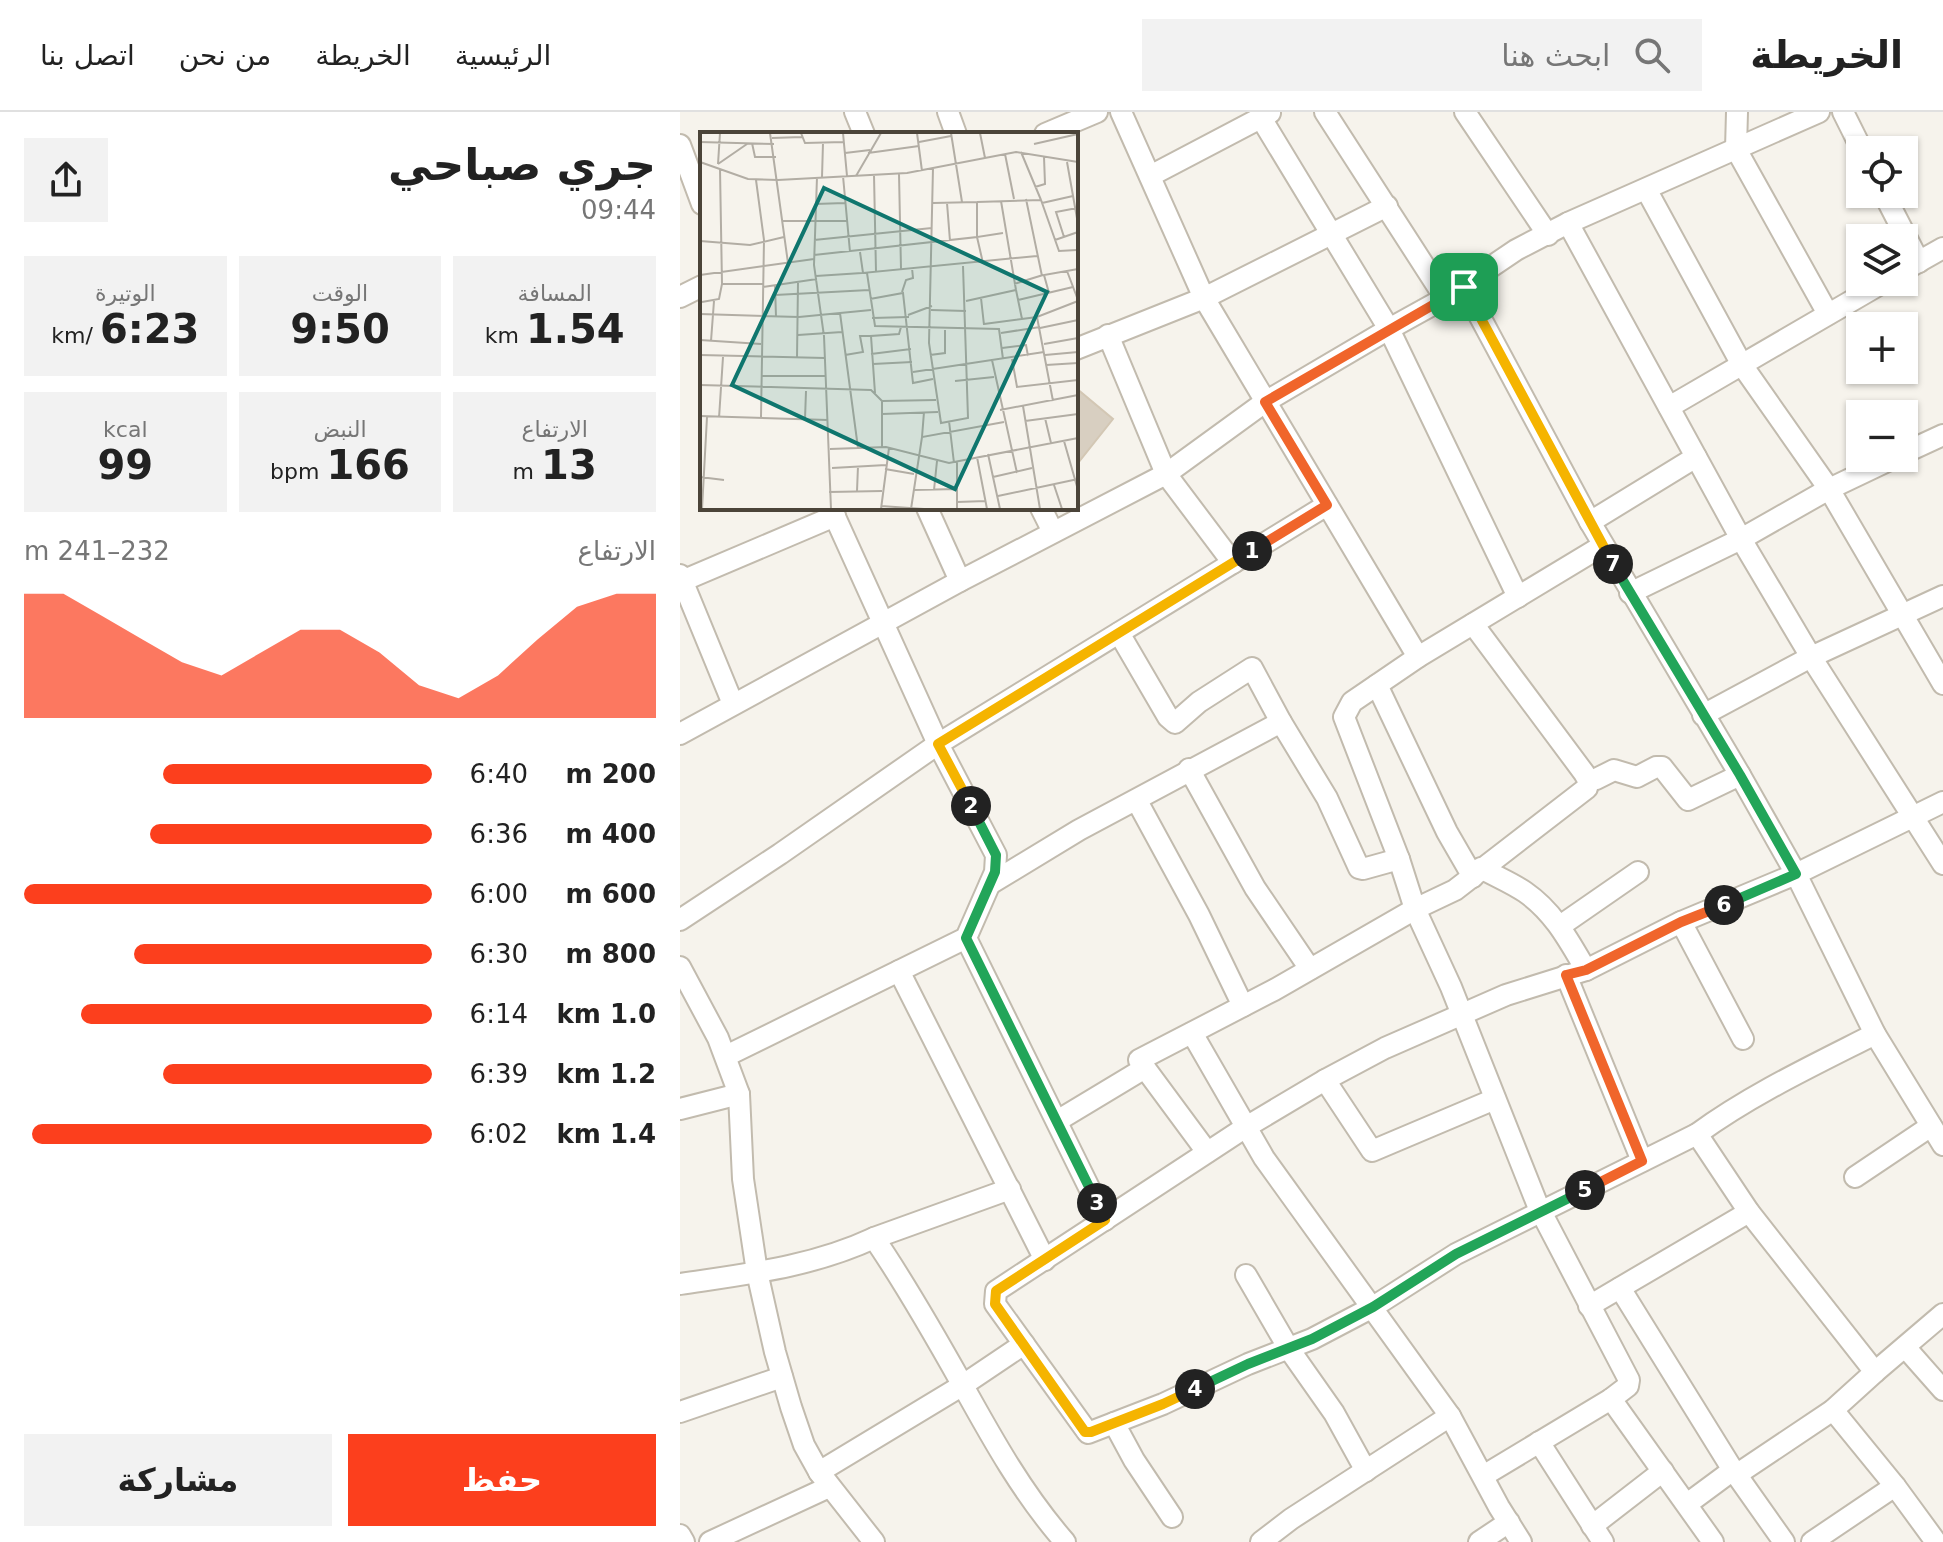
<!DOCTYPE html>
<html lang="ar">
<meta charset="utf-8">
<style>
body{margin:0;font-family:"DejaVu Sans",Vazirmatn,sans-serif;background:#f2f2f2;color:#222;direction:rtl;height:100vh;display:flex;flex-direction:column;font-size:30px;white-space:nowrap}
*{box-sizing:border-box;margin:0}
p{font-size:26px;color:#767676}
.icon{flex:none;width:44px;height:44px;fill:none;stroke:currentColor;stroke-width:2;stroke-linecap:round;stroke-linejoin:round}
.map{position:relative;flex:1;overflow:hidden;direction:ltr}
.drawer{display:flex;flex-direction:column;background:#fff;width:680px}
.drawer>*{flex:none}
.controls{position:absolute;left:1166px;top:24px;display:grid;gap:16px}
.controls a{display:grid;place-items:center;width:72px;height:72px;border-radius:0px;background:#fff;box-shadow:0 2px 6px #0004;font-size:40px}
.pin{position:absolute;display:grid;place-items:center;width:68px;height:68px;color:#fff;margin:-34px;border-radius:16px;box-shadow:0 4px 12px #0006}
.km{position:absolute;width:40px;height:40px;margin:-20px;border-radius:50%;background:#222;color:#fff;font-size:22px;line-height:40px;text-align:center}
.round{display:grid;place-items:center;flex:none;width:84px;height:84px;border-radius:0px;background:#f2f2f2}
.headline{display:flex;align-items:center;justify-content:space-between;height:136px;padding:0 24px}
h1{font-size:44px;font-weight:700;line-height:60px}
.metrics{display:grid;grid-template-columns:repeat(3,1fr);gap:12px;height:136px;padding:8px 24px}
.metrics div{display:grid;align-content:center;border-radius:0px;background:#f2f2f2;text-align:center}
.metrics b{font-size:40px;font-weight:700}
.metrics small{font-size:22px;font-weight:400}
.metrics p{font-size:22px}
.chart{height:224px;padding:16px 24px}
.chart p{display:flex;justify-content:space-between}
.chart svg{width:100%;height:144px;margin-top:8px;fill:#fc3f1d;opacity:.7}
.action{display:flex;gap:16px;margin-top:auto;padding:16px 24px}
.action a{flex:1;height:92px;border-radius:0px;background:#fc3f1d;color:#fff;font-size:32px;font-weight:700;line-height:92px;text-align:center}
.action a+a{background:#f2f2f2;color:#222}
ul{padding:0 24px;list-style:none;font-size:26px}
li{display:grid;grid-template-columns:128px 96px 1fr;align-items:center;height:60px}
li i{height:20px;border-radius:10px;background:#fc3f1d}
header{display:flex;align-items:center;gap:48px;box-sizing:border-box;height:112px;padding:0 40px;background:#fff;border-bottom:2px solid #e0e0e0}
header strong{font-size:38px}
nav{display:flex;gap:44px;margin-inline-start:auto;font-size:28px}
.search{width:560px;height:72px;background:#f2f2f2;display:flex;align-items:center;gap:20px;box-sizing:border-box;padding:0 28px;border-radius:0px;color:#767676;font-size:30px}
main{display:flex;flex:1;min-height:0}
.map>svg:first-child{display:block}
.building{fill:#d8cfc1;stroke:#d3c7b4;stroke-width:2}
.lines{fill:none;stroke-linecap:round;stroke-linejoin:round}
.minor-casing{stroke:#c2bbae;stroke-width:24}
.minor{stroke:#fff;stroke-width:20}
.split-1-casing{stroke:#fff;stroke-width:16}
.split-2-casing{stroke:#fff;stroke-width:16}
.split-3-casing{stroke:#fff;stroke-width:16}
.split-4-casing{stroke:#fff;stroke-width:16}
.split-5-casing{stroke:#fff;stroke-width:16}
.split-6-casing{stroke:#fff;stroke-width:16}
.split-7-casing{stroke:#fff;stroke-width:16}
.split-8-casing{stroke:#fff;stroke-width:16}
.split-1{stroke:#f0652b;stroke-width:10}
.split-2{stroke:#f5b400;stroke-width:10}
.split-3{stroke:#22a559;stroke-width:10}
.split-4{stroke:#f5b400;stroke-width:10}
.split-5{stroke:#22a559;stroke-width:10}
.split-6{stroke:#f0652b;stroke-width:10}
.split-7{stroke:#22a559;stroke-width:10}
.split-8{stroke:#f5b400;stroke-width:10}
.inset-road{fill:none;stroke:#b2ada4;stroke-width:2}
.view{fill:#0f766e;fill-opacity:0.15;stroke:#0f766e;stroke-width:4}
.inset-edge{fill:none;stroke:#4b4439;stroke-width:4}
</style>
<header>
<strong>الخريطة</strong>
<div class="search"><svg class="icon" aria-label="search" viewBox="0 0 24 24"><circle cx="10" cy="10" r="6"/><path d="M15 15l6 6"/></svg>ابحث هنا</div>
<nav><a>الرئيسية</a><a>الخريطة</a><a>من نحن</a><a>اتصل بنا</a></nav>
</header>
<main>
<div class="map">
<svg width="1263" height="1430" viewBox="0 0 1263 1430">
<rect width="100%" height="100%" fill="#f6f3ec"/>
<polygon class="building" points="396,276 433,307 398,351 396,349"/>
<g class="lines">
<g class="minor-casing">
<g id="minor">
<polyline points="175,0 184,22"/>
<polyline points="268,0 276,22"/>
<polyline points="441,0 524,186 738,545"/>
<polyline points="645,0 765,186"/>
<polyline points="785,0 868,123"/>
<polyline points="1057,0 1056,37 1148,202"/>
<polyline points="1163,0 1182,38"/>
<polyline points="581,6 709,217 838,485"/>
<polyline points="365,22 417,0"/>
<polyline points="0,33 22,92"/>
<polyline points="470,64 590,1"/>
<polyline points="966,77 1062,253 1149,377 1263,572"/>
<polyline points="1204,82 1239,150"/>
<polyline points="888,111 1061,427 1131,545 1263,752"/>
<polyline points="1224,158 1263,136"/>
<polyline points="784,175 910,410"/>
<polyline points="0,185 22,174"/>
<polyline points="428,223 486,362 553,451"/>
<polyline points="396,237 524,186 707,94"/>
<polyline points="989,295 1204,170"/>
<polyline points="1224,341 1263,323"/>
<polyline points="1016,345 910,410 1060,663 1116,762 1195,922 1263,1033"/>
<polyline points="247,396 280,469"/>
<polyline points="361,396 373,420"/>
<polyline points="0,463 53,592"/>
<polyline points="2,469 155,404"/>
<polyline points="950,481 1061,427 1149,377 1214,346"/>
<polyline points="439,521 488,605 495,611 519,590 572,556 601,610"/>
<polyline points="697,573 767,720 793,765"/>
<polyline points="1023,603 1131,545 1263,484"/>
<polyline points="0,622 280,469 486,362 585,290 709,217 765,186 836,138 888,111 1139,0"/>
<polyline points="509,657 575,776 630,857"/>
<polyline points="908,668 916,667 934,658 957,665 976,655 982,655 1008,688 1060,663"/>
<polyline points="457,689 519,803 563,894"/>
<path d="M801,756C815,764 832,771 845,780C874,800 889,829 906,858"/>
<polyline points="310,772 399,718 601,610 647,686 679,756 683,757 719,747"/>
<polyline points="0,808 100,742 258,632 647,393"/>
<polyline points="1001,810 1063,927"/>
<polyline points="880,814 958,760"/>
<polyline points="286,826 425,1108"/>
<polyline points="0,855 38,926 59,982 63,1067 77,1160 95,1240 111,1295 124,1333 139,1360 194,1430"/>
<polyline points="219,859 365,1148"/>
<polyline points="886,863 962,1049"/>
<polyline points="512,921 584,1046 770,1304 819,1395 841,1430"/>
<path d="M1195,922C1134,953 1072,982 1017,1022L776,1142L693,1195L632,1227L568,1252L483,1292L408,1321L315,1192L316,1179L566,1015L645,968L705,936L826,883L906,858L1001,810L1116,762L1263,690"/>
<polyline points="46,944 286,826 315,760 316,743 258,632 151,396"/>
<polyline points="645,968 692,1039 815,987"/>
<polyline points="0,997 59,982"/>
<polyline points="377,1009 465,956"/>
<polyline points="1017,1022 1069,1100 1195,1260 1153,1298 1056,1363"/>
<polyline points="527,1040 459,948 594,878 735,797 775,778 907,676 908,668 904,661 793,512"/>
<polyline points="1175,1065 1251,1014"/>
<polyline points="194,1126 330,1077"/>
<polyline points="566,1163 609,1237 654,1301 686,1359"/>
<path d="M0,1172C66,1162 132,1155 194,1126C226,1173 254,1222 282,1272C313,1328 343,1382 385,1430"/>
<polyline points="940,1176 1051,1355 1104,1430"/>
<polyline points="909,1194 1069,1100"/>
<polyline points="1225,1235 1263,1278"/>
<polyline points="1195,1260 1263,1202"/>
<polyline points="931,1287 1033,1430"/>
<polyline points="1153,1298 1215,1374 1256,1430"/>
<polyline points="0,1300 102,1265"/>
<polyline points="434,1311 454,1348 492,1405"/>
<polyline points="859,1330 923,1430"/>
<polyline points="139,1360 283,1273 344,1232"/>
<polyline points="803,1364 931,1287 948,1274 949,1268 858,1094 771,875 735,797 719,747 664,605 672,590 738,545 922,434"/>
<polyline points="1007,1392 1053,1358"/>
<polyline points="912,1414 983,1359"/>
<polyline points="0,1423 4,1430"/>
<polyline points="30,1430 149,1375"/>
<polyline points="581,1430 611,1407 770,1304"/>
<polyline points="799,1430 829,1410"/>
<polyline points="1132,1430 1215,1374"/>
</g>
</g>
<use href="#minor" class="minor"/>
</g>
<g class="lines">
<g class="split-1-casing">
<polyline id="split-1" points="572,439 647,393 585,290 784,175"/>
</g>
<g class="split-2-casing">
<polyline id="split-2" points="291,694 258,632 572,439"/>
</g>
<g class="split-3-casing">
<polyline id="split-3" points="291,694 316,743 315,760 286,826 417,1091"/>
</g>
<g class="split-4-casing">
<polyline id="split-4" points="417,1091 425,1108 316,1179 315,1192 405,1320 411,1320 483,1292 515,1277"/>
</g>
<g class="split-5-casing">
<polyline id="split-5" points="515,1277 568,1252 632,1227 693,1195 776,1142 905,1078"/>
</g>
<g class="split-6-casing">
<polyline id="split-6" points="905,1078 962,1049 886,863 906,858 1001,810 1044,793"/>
</g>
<g class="split-7-casing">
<polyline id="split-7" points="933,452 1060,663 1116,762 1044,793"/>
</g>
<g class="split-8-casing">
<polyline id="split-8" points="784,175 933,452"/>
</g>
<use href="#split-1" class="split-1"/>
<use href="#split-2" class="split-2"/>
<use href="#split-3" class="split-3"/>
<use href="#split-4" class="split-4"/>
<use href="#split-5" class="split-5"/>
<use href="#split-6" class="split-6"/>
<use href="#split-7" class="split-7"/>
<use href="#split-8" class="split-8"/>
</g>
<g transform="translate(20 20)">
<rect width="378" height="378" fill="#f6f3ec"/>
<path class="inset-road" d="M70,1L88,131M101,1L105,11L144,10M143,1L147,44M217,1L222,39M251,1L262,70M280,1L285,26M72,6L102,5M0,10L74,12M219,10L251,4M52,11L55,25H76M334,12L378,2M321,20L341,68M145,21L170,18M168,21L219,14M305,22L314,67M0,30L48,47L78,48L207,41L316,20L378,30M367,30L378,92M18,32L47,12M18,32L20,1M0,35V70M233,36L229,211L241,291L268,286L263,134M199,42L201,137M174,43L176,140M143,44L150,120M156,44L181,1M117,45L114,133L124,204L131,377M122,45L123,11M56,48L64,108L61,285M335,55L345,52L344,25M326,67L342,144M301,69L316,158M277,70L341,68L359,119L377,118M247,71L250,109M342,71L373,64M115,72L145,71M82,89H147M364,105L356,80L377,76M114,108L232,96M355,108L378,100M0,109L50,113L84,105M160,120L163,141L337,124M114,123L277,105V70L233,71M283,131L277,105L303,101M367,139L378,168M167,141L175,194L299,197L303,227M0,143L114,127M116,144L162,141M22,152H63M314,152L343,143M75,153L76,185M63,155L117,147M202,160L206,148L213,146L212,136M349,161L344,143L378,137M75,163L169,158M281,166L284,193M170,167L203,161L213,251L233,247M318,168L373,155M266,169L316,158L322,187M2,170L19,167L22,152L20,37M231,178L266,179M140,181L158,316M0,182L99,185L171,178M208,183L232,174M337,185L353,269M172,186L209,185M284,192L337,185L378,169M340,196L378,188M301,201L340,195M98,203L142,200M0,208L61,212M11,209L14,169M344,212L378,206M302,216L326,213L328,224M171,222L211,217M0,223L125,226M145,223L163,220L160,204H171M230,223L245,221V198M345,223L378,220M97,226L98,150M312,227L317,255L378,248M292,228L317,341M173,232L212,230M346,233L378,231M213,240L344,220M61,244H125M255,249L294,245M0,253L171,258L182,269V315M175,261L171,204L199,202L201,195M182,269L236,268M323,274L340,377M300,278L378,263M182,282L238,280M0,284L128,288M19,286L23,225M345,286L351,311M105,287L106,259M249,289L254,331M325,289L378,282M222,305L224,280M364,309L378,358M130,317L186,315L249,331L378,306M288,322L300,377M277,325L287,377M132,336L186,333M185,337L214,342M0,345L24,348M293,345L332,336M354,353L362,377M213,358L257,357M234,358L237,329M157,359L158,334M129,360L182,359M298,364L378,347M257,370L286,369M181,374L224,377M2,377L7,285M181,377L189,316M211,377L222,305L304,290M257,377V330"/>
<path class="view" d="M124,56L347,160L255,357L32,253Z"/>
<rect width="378" height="378" class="inset-edge"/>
</g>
</svg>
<div class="controls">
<a><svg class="icon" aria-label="locate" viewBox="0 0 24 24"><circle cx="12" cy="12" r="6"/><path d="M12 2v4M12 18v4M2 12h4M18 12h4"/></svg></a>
<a><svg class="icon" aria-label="layers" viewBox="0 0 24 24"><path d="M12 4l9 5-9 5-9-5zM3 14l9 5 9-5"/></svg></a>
<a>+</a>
<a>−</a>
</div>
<div class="pin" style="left:784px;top:175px;background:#1e9e55"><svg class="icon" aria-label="arrive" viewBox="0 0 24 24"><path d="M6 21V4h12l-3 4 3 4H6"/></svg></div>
<b class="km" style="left:572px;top:439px">1</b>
<b class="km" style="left:291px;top:694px">2</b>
<b class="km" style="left:417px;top:1091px">3</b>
<b class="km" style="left:515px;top:1277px">4</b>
<b class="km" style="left:905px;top:1078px">5</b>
<b class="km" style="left:1044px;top:793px">6</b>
<b class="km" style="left:933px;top:452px">7</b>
</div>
<section class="drawer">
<div class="headline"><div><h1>جري صباحي</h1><p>09:44</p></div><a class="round"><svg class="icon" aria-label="share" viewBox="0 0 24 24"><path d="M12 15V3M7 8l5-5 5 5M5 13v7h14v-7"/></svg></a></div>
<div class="metrics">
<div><p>المسافة</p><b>1.54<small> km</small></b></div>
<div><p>الوقت</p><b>9:50</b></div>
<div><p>الوتيرة</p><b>6:23<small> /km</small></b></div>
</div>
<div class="metrics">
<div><p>الارتفاع</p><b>13<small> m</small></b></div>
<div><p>النبض</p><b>166<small> bpm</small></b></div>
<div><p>kcal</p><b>99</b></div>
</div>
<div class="chart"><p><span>الارتفاع</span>232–241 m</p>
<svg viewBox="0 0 160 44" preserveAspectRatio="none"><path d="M0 44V6L10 6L20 13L30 20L40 27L50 31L60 24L70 17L80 17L90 24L100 34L110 38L120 31L130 20L140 10L150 6L160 6V44z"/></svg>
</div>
<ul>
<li><b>200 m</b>6:40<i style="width:66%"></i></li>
<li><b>400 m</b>6:36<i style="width:69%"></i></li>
<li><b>600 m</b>6:00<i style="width:100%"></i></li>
<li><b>800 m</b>6:30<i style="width:73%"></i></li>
<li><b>1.0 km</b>6:14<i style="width:86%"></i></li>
<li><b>1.2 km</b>6:39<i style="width:66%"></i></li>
<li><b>1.4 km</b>6:02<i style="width:98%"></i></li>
</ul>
<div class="action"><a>حفظ</a><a>مشاركة</a></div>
</section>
</main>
